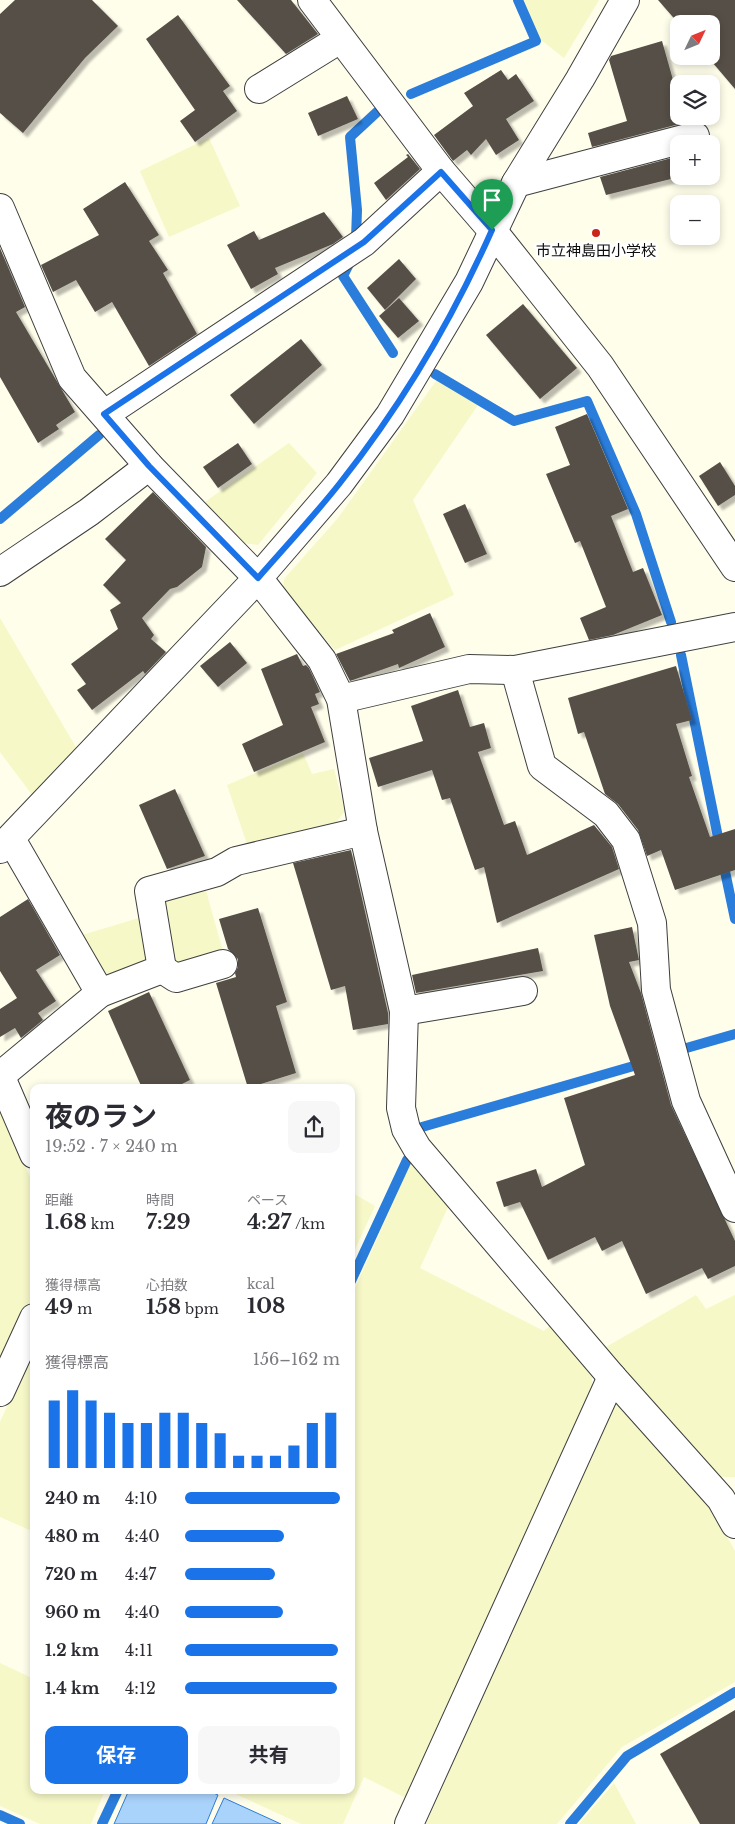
<!DOCTYPE html>
<html lang="ja">
<meta charset="utf-8">
<style>
body{margin:0;font-family:"Libre Baskerville","Noto Sans JP",serif;background:#f7f7f7;color:#2b2b33;height:100vh;display:flex;flex-direction:column;font-size:19px;white-space:nowrap}
*{box-sizing:border-box;margin:0}
p{font-size:16px;color:#7c7c81}
.icon{flex:none;width:28px;height:28px;fill:none;stroke:currentColor;stroke-width:2;stroke-linecap:round;stroke-linejoin:round}
.map{position:relative;flex:1;overflow:hidden}
.side{position:absolute;left:30px;top:1084px;width:325px;height:710px;display:flex;flex-direction:column;background:#fff;border-radius:10px;box-shadow:0 2px 8px #0003}
.side>*{flex:none}
.needle{width:32px;rotate:47deg}
.tools{position:absolute;left:670px;top:15px;display:grid;gap:10px}
.tools a{display:grid;place-items:center;width:50px;height:50px;border-radius:10px;background:#fff;box-shadow:0 2px 8px #0003;font-size:25px}
.pin{position:absolute;display:grid;place-items:center;width:42px;height:42px;color:#fff;margin:-51px -21px;border-radius:50% 50% 50% 0;rotate:-45deg;box-shadow:0 0 5px #0007}
.pin .icon{rotate:45deg}
.round{display:grid;place-items:center;flex:none;width:52px;height:52px;border-radius:10px;background:#f7f7f7}
.head{display:flex;align-items:center;justify-content:space-between;height:85px;padding:0 15px}
h1{font-size:28px;font-weight:700;line-height:38px}
.figures{display:grid;grid-template-columns:repeat(3,1fr);gap:8px;height:85px;padding:5px 15px}
.figures div{display:grid;align-content:center}
.figures b{font-size:21px;font-weight:700}
.figures small{font-size:14px;font-weight:400}
.figures p{font-size:14px}
.chart{height:140px;padding:10px 15px}
.chart p{display:flex;justify-content:space-between}
.chart svg{width:100%;height:90px;margin-top:5px;stroke:#1a73e8;stroke-width:6}
.cta{display:flex;gap:10px;margin-top:auto;padding:10px 15px}
.cta a{flex:1;height:58px;border-radius:10px;background:#1a73e8;color:#fff;font-size:20px;font-weight:700;line-height:58px;text-align:center}
.cta a+a{background:#f7f7f7;color:#2b2b33}
ul{padding:0 15px;list-style:none;font-size:16px}
li{display:grid;grid-template-columns:80px 60px 1fr;align-items:center;height:38px}
li i{height:12px;border-radius:6px;background:#1a73e8}
.map>svg:first-child{display:block}
.farmland{fill:#f6f8c8}
.water{fill:#aad3fc;stroke:#2a7ddb}
.lines{fill:none;stroke-linecap:round;stroke-linejoin:round}
.stream{stroke:#2a7ddb;stroke-width:10}
.building{fill:#564f47;filter:url(#shadow)}
.minor-casing{stroke:#3f3f3f;stroke-width:30}
.minor{stroke:#fff;stroke-width:28}
.route-casing{stroke:#fff;stroke-width:10}
.route{stroke:#1a73e8;stroke-width:6}
.poi-dot{fill:#ca2517;stroke:#fff;stroke-width:2}
.labels{text-anchor:middle;dominant-baseline:central;stroke-width:5;stroke-linejoin:round;paint-order:stroke}
.poi-label{font-size:15px;fill:#0c0c0c;stroke:#fff}
</style>
<div class="map">
<svg width="735" height="1824" viewBox="0 0 735 1824">
<defs>
<filter id="shadow"><feDropShadow dx="4.5" dy="4.5" stdDeviation="1" flood-color="#0004"/></filter>
</defs>
<rect width="100%" height="100%" fill="#fffeeb"/>
<g class="farmland">
<polygon points="524,0 599,0 564,58 541,40"/>
<polygon points="209,138 240,206 169,237 140,171"/>
<polygon points="439,377 480,402 413,500 454,595 335,650 283,590 284,579 338,518"/>
<polygon points="289,443 317,473 258,545 243,543 202,504"/>
<polygon points="0,618 77,749 33,796 0,752"/>
<polygon points="303,753 312,774 334,769 345,811 335,824 248,847 227,785"/>
<polygon points="205,887 224,955 172,966 163,909 170,894"/>
<polygon points="139,918 147,952 146,962 109,977 101,975 82,935"/>
<polygon points="0,1109 34,1186 34,1292 0,1370"/>
<polygon points="412,1161 449,1205 420,1268 544,1331 553,1322 592,1365 592,1392 412,1801 364,1777 343,1824 301,1824 227,1790 351,1790 351,1297"/>
<polygon points="351,1192 375,1206 351,1258"/>
<polygon points="696,1295 706,1309 735,1295 735,1477 713,1477 606,1347"/>
<polygon points="34,1348 34,1532 0,1517 0,1422"/>
<polygon points="612,1405 630,1406 708,1502 735,1551 735,1682 622,1747 557,1824 426,1824"/>
<polygon points="0,1663 34,1679 34,1790 105,1790 91,1824 40,1824 0,1806"/>
<polygon points="614,1783 636,1824 579,1824"/>
</g>
<g class="water">
<polygon points="129,1790 207,1790 218,1795 206,1824 114,1824"/>
<polygon points="224,1798 281,1824 212,1824"/>
</g>
<g class="lines">
<g class="stream">
<polyline points="411,94 536,41 518,0"/>
<polyline points="356,239 357,210 350,137 377,112"/>
<polyline points="351,260 343,276 393,353"/>
<polyline points="435,374 514,421 587,401 636,514 671,622"/>
<polyline points="0,519 99,435"/>
<polyline points="681,655 720,847"/>
<polyline points="723,862 735,919"/>
<polyline points="683,1049 735,1034"/>
<polyline points="422,1127 644,1063"/>
<polyline points="351,1281 407,1160"/>
<polyline points="0,1815 20,1824"/>
<polyline points="102,1824 118,1790"/>
<polyline points="570,1824 627,1756 735,1692"/>
</g>
</g>
<g class="building">
<polygon points="15,0 92,0 118,26 85,58 23,133 0,113 0,14"/>
<polygon points="237,0 291,0 318,34 286,54"/>
<polygon points="658,0 735,0 735,89 707,56 711,56 711,24 679,24"/>
<polygon points="178,15 230,86 223,91 237,111 195,142 180,121 195,110 146,39"/>
<polygon points="662,41 679,101 679,124 592,147 588,133 627,121 609,60 611,56"/>
<polygon points="501,70 508,80 516,74 534,101 506,119 519,140 496,155 486,139 471,155 467,150 453,161 434,135 473,106 464,93"/>
<polygon points="347,96 358,119 318,136 308,113"/>
<polygon points="408,154 420,169 386,200 374,183 408,157 406,155"/>
<polygon points="679,156 679,177 606,195 600,177"/>
<polygon points="125,182 159,235 149,241 168,270 163,273 197,334 149,366 112,302 95,312 76,280 53,292 41,265 99,235 83,209"/>
<polygon points="324,212 343,237 333,244 275,268 278,274 251,289 227,245 254,231 259,240"/>
<polygon points="0,248 25,307 16,312 75,412 56,425 59,429 38,443 0,377"/>
<polygon points="399,259 416,279 385,310 367,288"/>
<polygon points="399,298 419,321 398,338 379,316"/>
<polygon points="523,304 577,368 540,399 486,335"/>
<polygon points="301,339 322,365 254,424 230,395"/>
<polygon points="587,414 628,509 611,516 633,572 643,568 662,615 613,635 589,640 580,618 606,607 580,541 575,543 546,474 570,465 555,427"/>
<polygon points="238,443 252,464 218,488 203,467"/>
<polygon points="720,462 735,486 735,495 718,506 699,476"/>
<polygon points="153,492 206,547 202,567 177,587 170,589 142,618 154,635 151,639 166,652 145,674 143,671 92,710 77,690 86,684 71,664 118,629 110,610 121,603 103,585 126,560 105,539"/>
<polygon points="465,504 487,554 465,563 443,514"/>
<polygon points="430,613 445,647 399,668 398,664 350,681 336,654 394,633 392,630"/>
<polygon points="230,642 247,663 218,687 200,666"/>
<polygon points="297,654 303,666 306,665 309,668 320,692 315,694 319,704 311,707 325,742 254,772 242,744 283,725 261,669"/>
<polygon points="676,666 692,720 676,724 692,776 689,777 710,837 735,829 735,870 675,890 661,850 647,856 638,830 618,804 605,794 584,732 578,734 568,698"/>
<polygon points="458,690 470,727 484,723 491,748 478,752 504,825 515,821 527,855 594,825 612,847 619,869 497,923 484,867 475,870 450,798 442,800 432,770 378,787 369,758 423,741 411,706"/>
<polygon points="175,789 205,856 167,869 139,805"/>
<polygon points="351,850 388,1013 388,1024 353,1030 345,986 331,990 293,863"/>
<polygon points="28,899 60,955 36,970 56,1001 38,1013 43,1020 21,1038 15,1028 0,1037 0,1009 17,998 0,971 0,917"/>
<polygon points="258,908 287,1002 276,1006 296,1073 248,1088 216,983 236,977 235,973 238,967 238,959 228,949 219,919"/>
<polygon points="632,927 639,960 629,962 641,993 671,1105 735,1241 735,1266 708,1279 702,1268 646,1294 622,1241 602,1251 595,1237 548,1260 520,1202 504,1207 496,1182 536,1169 542,1187 585,1165 564,1098 635,1075 610,1006 594,935"/>
<polygon points="538,948 543,971 416,993 412,975"/>
<polygon points="149,992 190,1080 174,1088 142,1088 108,1011"/>
<polygon points="735,1710 735,1824 700,1824 660,1754"/>
</g>
<g class="lines">
<g class="minor-casing">
<g id="minor">
<polyline points="312,0 441,171 492,230 600,366 735,567"/>
<polyline points="259,89 340,39"/>
<polyline points="516,183 695,136"/>
<polyline points="0,208 72,378 149,466 258,578 322,660 341,699 363,831 404,1011 401,1108 406,1129 417,1148 612,1377 721,1499 735,1524"/>
<polyline points="105,414 364,242 441,171"/>
<polyline points="0,572 89,512 149,466"/>
<polyline points="515,670 542,766 606,814 626,840 652,923 656,990 686,1101 735,1208"/>
<polyline points="341,699 469,669 515,670 735,627"/>
<polyline points="0,849 258,578 339,484 390,415 469,282 516,183 580,79 625,0"/>
<polyline points="162,969 176,978 223,964"/>
<polyline points="100,993 162,969 149,891 217,872 236,861 363,831"/>
<polyline points="404,1011 523,991"/>
<polyline points="0,1075 34,1154"/>
<polyline points="0,1076 100,993 11,839"/>
<polyline points="0,1392 34,1318"/>
<polyline points="409,1824 612,1377"/>
</g>
</g>
<use href="#minor" class="minor"/>
</g>
<g class="lines">
<g class="route-casing">
<path id="route" d="M441,172L492,230C452,320 401,406 340,483C314,516 285,547 258,578L149,466L104,414L364,242Z"/>
</g>
<use href="#route" class="route"/>
</g>
<circle class="poi-dot" cx="596" cy="233" r="5"/>
<g class="labels">
<g class="poi-label">
<text x="596" y="250">市立神島田小学校</text>
</g>
</g>
</svg>
<div class="tools">
<a><svg class="needle" viewBox="-14 -14 28 28"><path d="M0-13l5 13h-10z" fill="#e53935"/><path d="M0 13l5-13h-10z" fill="#7c7c81"/></svg></a>
<a><svg class="icon" aria-label="layers" viewBox="0 0 24 24"><path d="M12 4l9 5-9 5-9-5zM3 14l9 5 9-5"/></svg></a>
<a>+</a>
<a>−</a>
</div>
<div class="pin" style="left:492px;top:230px;background:#1e9e55"><svg class="icon" aria-label="arrive" viewBox="0 0 24 24"><path d="M6 21V4h12l-3 4 3 4H6"/></svg></div>
<section class="side">
<div class="head"><div><h1>夜のラン</h1><p>19:52 · 7 × 240 m</p></div><a class="round"><svg class="icon" aria-label="share" viewBox="0 0 24 24"><path d="M12 15V3M7 8l5-5 5 5M5 13v7h14v-7"/></svg></a></div>
<div class="figures">
<div><p>距離</p><b>1.68<small> km</small></b></div>
<div><p>時間</p><b>7:29</b></div>
<div><p>ペース</p><b>4:27<small> /km</small></b></div>
</div>
<div class="figures">
<div><p>獲得標高</p><b>49<small> m</small></b></div>
<div><p>心拍数</p><b>158<small> bpm</small></b></div>
<div><p>kcal</p><b>108</b></div>
</div>
<div class="chart"><p><span>獲得標高</span>156–162 m</p>
<svg viewBox="0 0 160 44" preserveAspectRatio="none"><path d="M5 44V11M15 44V6M25 44V11M35 44V17M45 44V22M55 44V22M65 44V17M75 44V17M85 44V22M95 44V27M105 44V38M115 44V38M125 44V38M135 44V33M145 44V22M155 44V17"/></svg>
</div>
<ul>
<li><b>240 m</b>4:10<i style="width:100%"></i></li>
<li><b>480 m</b>4:40<i style="width:64%"></i></li>
<li><b>720 m</b>4:47<i style="width:58%"></i></li>
<li><b>960 m</b>4:40<i style="width:63%"></i></li>
<li><b>1.2 km</b>4:11<i style="width:99%"></i></li>
<li><b>1.4 km</b>4:12<i style="width:98%"></i></li>
</ul>
<div class="cta"><a>保存</a><a>共有</a></div>
</section>
</div>
